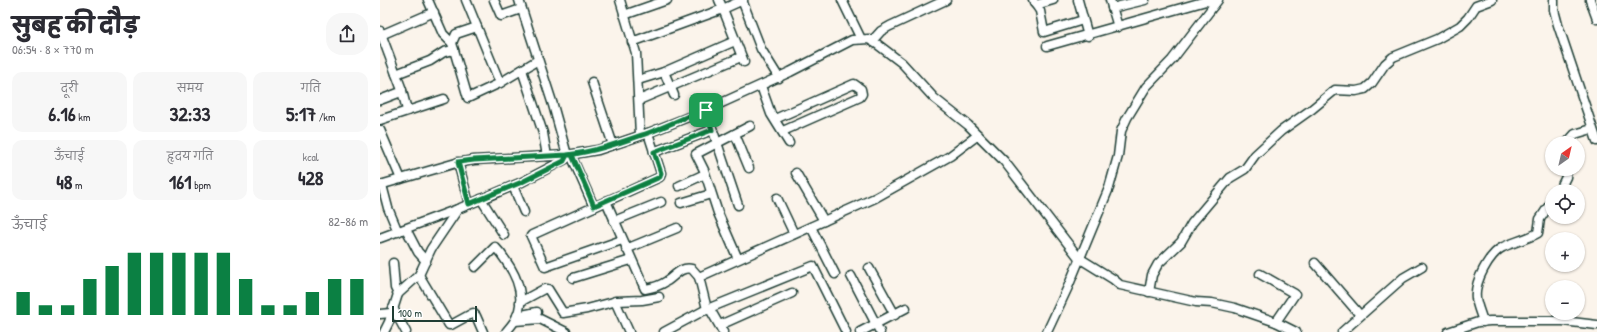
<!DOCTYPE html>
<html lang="hi">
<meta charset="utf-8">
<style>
body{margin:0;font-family:"Patrick Hand","Playpen Sans Deva",sans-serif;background:#f7f7f7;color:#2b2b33;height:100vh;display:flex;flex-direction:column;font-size:15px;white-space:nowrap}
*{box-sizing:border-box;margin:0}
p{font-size:13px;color:#7c7c81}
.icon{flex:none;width:22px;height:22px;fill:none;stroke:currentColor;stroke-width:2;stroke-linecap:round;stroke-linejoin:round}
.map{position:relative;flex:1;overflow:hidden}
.side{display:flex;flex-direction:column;background:#fff;width:380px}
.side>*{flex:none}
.needle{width:26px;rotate:34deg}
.controls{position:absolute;left:1165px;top:136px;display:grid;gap:8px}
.controls a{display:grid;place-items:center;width:40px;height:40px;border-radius:50%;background:#fff;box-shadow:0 1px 3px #0004;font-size:20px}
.scale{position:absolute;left:12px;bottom:10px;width:85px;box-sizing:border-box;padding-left:4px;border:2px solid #1f3d34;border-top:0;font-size:11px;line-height:14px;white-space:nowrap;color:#1f3d34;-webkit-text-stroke:3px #fff;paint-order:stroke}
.pin{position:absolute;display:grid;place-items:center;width:34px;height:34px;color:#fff;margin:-17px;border-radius:8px;box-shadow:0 2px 6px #0006}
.round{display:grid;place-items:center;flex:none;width:42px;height:42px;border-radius:16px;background:#f7f7f7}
.head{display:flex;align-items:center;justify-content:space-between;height:68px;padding:0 12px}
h1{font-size:22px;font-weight:800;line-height:30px}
.figures{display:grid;grid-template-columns:repeat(3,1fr);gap:6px;height:68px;padding:4px 12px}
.figures div{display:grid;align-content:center;border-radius:10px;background:#f7f7f7;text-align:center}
.figures b{font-size:20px;font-weight:800}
.figures small{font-size:11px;font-weight:400}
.figures p{font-size:11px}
.chart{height:112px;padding:8px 12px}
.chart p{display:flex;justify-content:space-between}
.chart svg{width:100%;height:72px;margin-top:4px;stroke:#0b8043;stroke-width:6}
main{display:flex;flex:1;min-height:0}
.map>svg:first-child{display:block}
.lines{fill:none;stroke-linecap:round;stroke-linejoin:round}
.minor-casing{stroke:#1f3d34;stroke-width:11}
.minor{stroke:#fff;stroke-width:8}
.route-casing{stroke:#fff;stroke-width:8}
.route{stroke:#0b8043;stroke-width:5}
</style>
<main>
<section class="side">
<div class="head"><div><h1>सुबह की दौड़</h1><p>06:54 · 8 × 770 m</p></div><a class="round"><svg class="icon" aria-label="share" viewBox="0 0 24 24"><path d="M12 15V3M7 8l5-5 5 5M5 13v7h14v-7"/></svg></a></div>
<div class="figures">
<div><p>दूरी</p><b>6.16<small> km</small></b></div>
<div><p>समय</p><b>32:33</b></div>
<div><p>गति</p><b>5:17<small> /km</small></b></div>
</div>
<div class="figures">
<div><p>ऊँचाई</p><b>48<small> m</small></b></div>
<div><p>हृदय गति</p><b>161<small> bpm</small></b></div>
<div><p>kcal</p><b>428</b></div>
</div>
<div class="chart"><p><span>ऊँचाई</span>82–86 m</p>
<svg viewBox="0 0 160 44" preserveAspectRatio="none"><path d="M5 44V30M15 44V38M25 44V38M35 44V22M45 44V14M55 44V6M65 44V6M75 44V6M85 44V6M95 44V6M105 44V22M115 44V38M125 44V38M135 44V30M145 44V22M155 44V22"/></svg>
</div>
</section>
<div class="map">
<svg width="1217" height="332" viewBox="0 0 1217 332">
<rect width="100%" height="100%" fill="#fbf4eb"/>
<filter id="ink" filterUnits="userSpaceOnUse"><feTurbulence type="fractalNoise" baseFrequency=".025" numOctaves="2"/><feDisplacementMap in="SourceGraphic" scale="8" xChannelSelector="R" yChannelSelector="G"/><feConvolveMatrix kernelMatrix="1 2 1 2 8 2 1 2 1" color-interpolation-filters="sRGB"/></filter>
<g filter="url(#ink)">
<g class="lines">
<g class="minor-casing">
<g id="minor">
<polyline points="48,0 63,34 72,43"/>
<polyline points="86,0 120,83"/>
<polyline points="114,0 121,16 141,9"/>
<polyline points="240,0 256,53 260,135"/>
<polyline points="339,0 343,9 363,0"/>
<polyline points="362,0 381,49 399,78"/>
<polyline points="462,0 481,39"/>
<polyline points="653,0 654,3 656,5 673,0"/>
<polyline points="698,0 708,36"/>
<polyline points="730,0 738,27"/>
<polyline points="1174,0 1174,10 1178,25 1217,141"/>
<polyline points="1210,0 1217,19"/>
<polyline points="656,5 660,11 664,32 703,20"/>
<polyline points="732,8 765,0"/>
<polyline points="244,15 287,0"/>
<polyline points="97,27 76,34 72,43 88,98 120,83 158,60"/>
<polyline points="0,31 22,90 21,92 0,100"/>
<polyline points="1,35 54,12"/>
<polyline points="492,41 501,31 510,26 566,0"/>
<polyline points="252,42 343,9 364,62"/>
<polyline points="667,46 826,1 831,2 834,5"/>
<polyline points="142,70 163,133 167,156"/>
<polyline points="284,72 294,95"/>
<polyline points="16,74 50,61 64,52 74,50"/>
<polyline points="258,80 284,72 355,41"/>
<polyline points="212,82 233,145"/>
<polyline points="381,86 391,114 409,143"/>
<polyline points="22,91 27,110"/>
<polyline points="259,100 361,57"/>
<polyline points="326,110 358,205"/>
<polyline points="395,119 474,84 481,89 482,94 480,97 403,131"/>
<polyline points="0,120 64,99"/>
<polyline points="0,130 21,179"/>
<polyline points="355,134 369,168"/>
<polyline points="1187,143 1195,134 1212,129"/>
<polyline points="274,152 332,130"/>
<polyline points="191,155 214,207"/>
<polyline points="78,162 89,204"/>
<polyline points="416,173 444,221"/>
<polyline points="0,185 76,163 94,160 187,155 218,150 268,133 326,110 410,72 472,40 489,39 497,44 522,63 554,98 588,125 624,161 699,258 733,279 740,285 816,302 832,303 855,308 896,322 916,332"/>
<polyline points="2,185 8,208 18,232"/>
<polyline points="133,186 144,212"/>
<polyline points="299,186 325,174"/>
<polyline points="1179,191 1186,177 1187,169"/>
<polyline points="397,198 414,234"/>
<polyline points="101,199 124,235"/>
<path d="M226,201L265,289C272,288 281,285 287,281C295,276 301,266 312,269L319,277"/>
<polyline points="301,203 331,194"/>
<polyline points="234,221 281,202"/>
<polyline points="431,227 455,274"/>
<polyline points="26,229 38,252 46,261"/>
<polyline points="0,238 78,209 142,182 186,159 187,155 173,105 139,0"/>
<polyline points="242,240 165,267 151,236 152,235 280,177 281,173 268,133"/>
<polyline points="246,249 297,228"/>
<polyline points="358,259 338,213 324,170 316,154 370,126"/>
<polyline points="13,263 15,288 18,294"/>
<polyline points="935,263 980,315"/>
<path d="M95,267L115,247C119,251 123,256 126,261C138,278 146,300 135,320C133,324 129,328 126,332"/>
<polyline points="489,268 515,315"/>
<polyline points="880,274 915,294 896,322"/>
<polyline points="39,275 69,325 71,325 93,313 96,316 103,332"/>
<polyline points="471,276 500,332"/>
<polyline points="193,278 251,260"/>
<polyline points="769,292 772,275 778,264 801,242 812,223 850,178 865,169 875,155 901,131 932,109 955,90 976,91 985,89 992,83 1005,64 1013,57 1057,39 1080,26 1088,18 1096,6 1112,0"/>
<polyline points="235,301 249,332"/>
<polyline points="140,302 164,289 168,289 183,313 207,309 237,301 262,300 279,297"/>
<polyline points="13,308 26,332"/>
<polyline points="327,309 319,277 495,198 570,156 598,135"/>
<polyline points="0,314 11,313"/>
<polyline points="137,316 157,312"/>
<polyline points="135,321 160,319 186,332"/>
<path d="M1103,322C1101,314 1097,306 1096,298C1094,282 1109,254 1123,247C1134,242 1147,239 1158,233L1160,219L1172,201"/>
<polyline points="340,325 412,293"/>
<polyline points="4,332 9,322 18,294 39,275 51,249 78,209"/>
<polyline points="284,332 323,311 331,309"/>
<polyline points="343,332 331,311 332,307 433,266 466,332"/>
<polyline points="480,332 526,308"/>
<polyline points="667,332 688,287 729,188 738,156 741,131 747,118 766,87 792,60 838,0"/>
<polyline points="962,332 1023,278 1042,267"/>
<polyline points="1068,332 1098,322 1110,321 1183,321 1217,325"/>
</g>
</g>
<use href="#minor" class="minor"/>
</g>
</g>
<g class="lines" filter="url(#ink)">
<g class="route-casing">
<path id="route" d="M326,110C306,116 288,126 268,133C242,142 215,152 187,155L184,161L142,182L89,204L78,162L94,160L187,155H192L214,206L280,177L281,173L274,152L332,130L326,110"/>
</g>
<use href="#route" class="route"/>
</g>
</svg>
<div class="controls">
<a><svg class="needle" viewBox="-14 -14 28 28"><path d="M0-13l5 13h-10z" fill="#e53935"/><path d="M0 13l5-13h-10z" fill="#7c7c81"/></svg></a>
<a><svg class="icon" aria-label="locate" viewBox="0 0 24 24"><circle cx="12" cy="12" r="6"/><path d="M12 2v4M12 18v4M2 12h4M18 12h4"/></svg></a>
<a>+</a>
<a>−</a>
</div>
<div class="scale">100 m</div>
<div class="pin" style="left:326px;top:110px;background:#1e9e55"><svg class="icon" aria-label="arrive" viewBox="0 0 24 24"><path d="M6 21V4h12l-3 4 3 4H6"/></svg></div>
</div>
</main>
